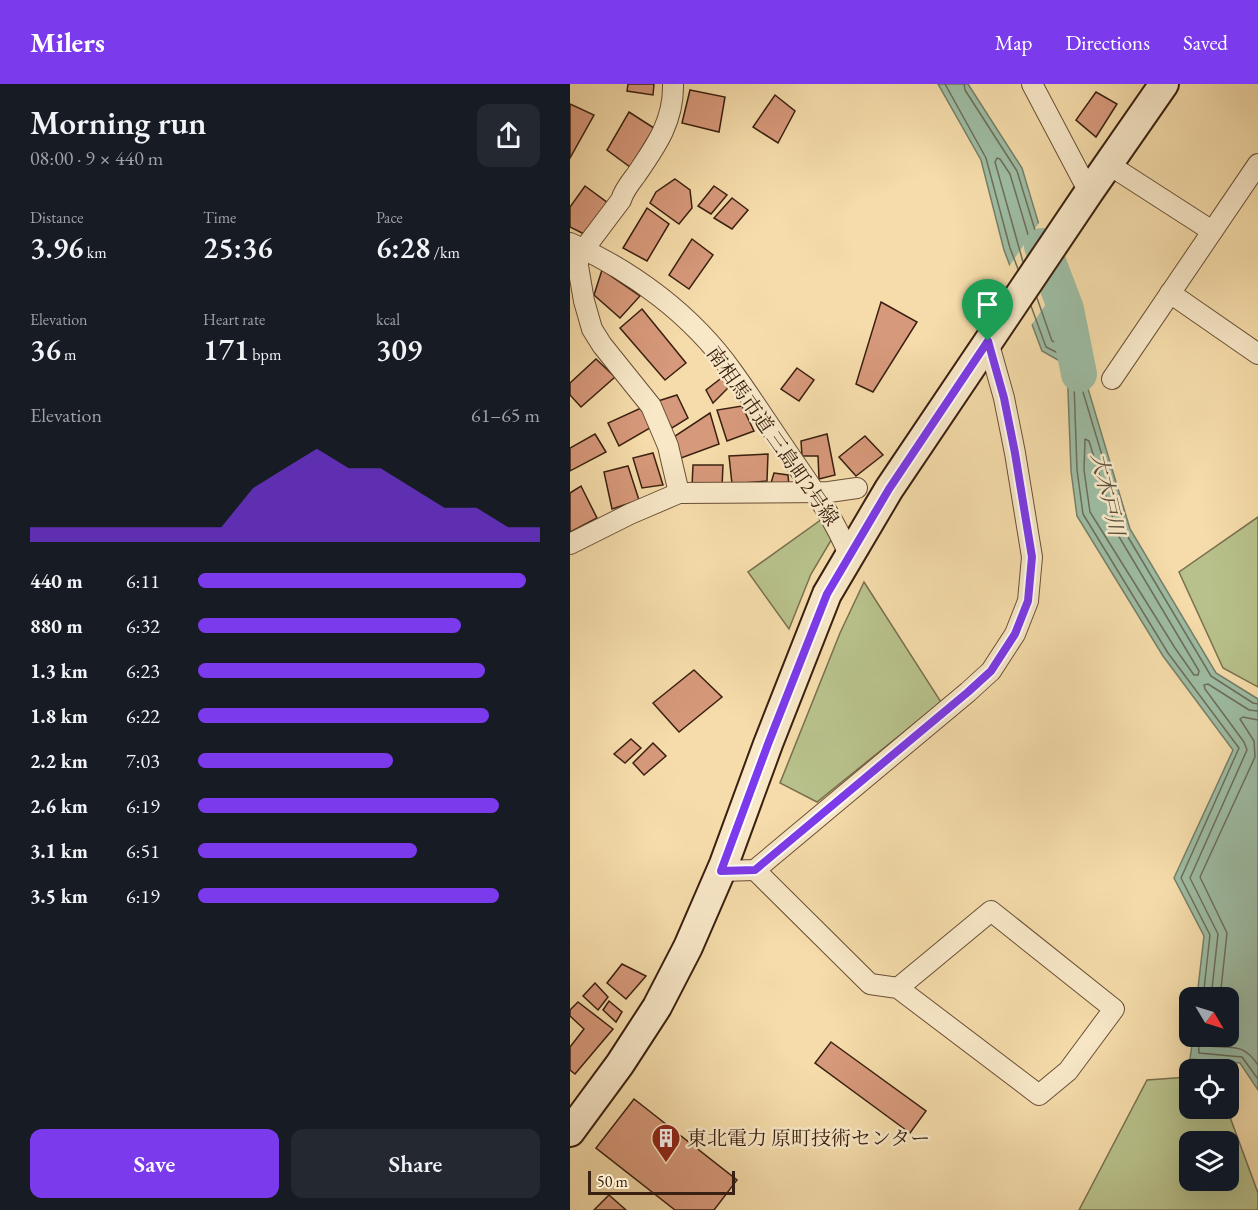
<!DOCTYPE html>
<meta charset="utf-8">
<style>
body{margin:0;font-family:"EB Garamond","Noto Serif JP",serif;background:#242831;color:#f1f3f6;height:100vh;display:flex;flex-direction:column;font-size:22px;white-space:nowrap}
*{box-sizing:border-box;margin:0}
p{font-size:20px;color:#9ea1a6}
.icon{flex:none;width:33px;height:33px;fill:none;stroke:currentColor;stroke-width:2;stroke-linecap:round;stroke-linejoin:round}
.map{position:relative;flex:1;overflow:hidden}
.details{display:flex;flex-direction:column;background:#171b24;width:570px}
.details>*{flex:none}
.needle{width:39px;rotate:128deg}
.fabs{position:absolute;left:609px;top:903px;display:grid;gap:12px}
.fabs a{display:grid;place-items:center;width:60px;height:60px;border-radius:12px;background:#171b24;box-shadow:0 6px 24px #0002;font-size:30px}
.scale{position:absolute;left:18px;bottom:15px;width:147px;box-sizing:border-box;padding-left:6px;border:3px solid #3a2010;border-top:0;font-size:16px;line-height:21px;white-space:nowrap;color:#3a2010;-webkit-text-stroke:4px #f8e8c8;paint-order:stroke}
.pin{position:absolute;display:grid;place-items:center;width:51px;height:51px;color:#fff;margin:-62px -26px;border-radius:50% 50% 50% 0;rotate:-45deg;box-shadow:0 0 6px #0007}
.pin .icon{rotate:45deg}
.round{display:grid;place-items:center;flex:none;width:63px;height:63px;border-radius:12px;background:#242831}
.summary{display:flex;align-items:center;justify-content:space-between;height:102px;padding:0 30px}
h1{font-size:33px;font-weight:600;line-height:45px}
.metrics{display:grid;grid-template-columns:repeat(3,1fr);gap:9px;height:102px;padding:6px 30px}
.metrics div{display:grid;align-content:center}
.metrics b{font-size:30px;font-weight:600}
.metrics small{font-size:16px;font-weight:400}
.metrics p{font-size:16px}
.chart{height:168px;padding:12px 30px}
.chart p{display:flex;justify-content:space-between}
.chart svg{width:100%;height:108px;margin-top:6px;fill:#7c3aed;opacity:.7}
.primary-button{display:flex;gap:12px;margin-top:auto;padding:12px 30px}
.primary-button a{flex:1;height:69px;border-radius:12px;background:#7c3aed;color:#fff;font-size:24px;font-weight:600;line-height:69px;text-align:center}
.primary-button a+a{background:#242831;color:#f1f3f6}
ul{padding:0 30px;list-style:none;font-size:20px}
li{display:grid;grid-template-columns:96px 72px 1fr;align-items:center;height:45px}
li i{height:15px;border-radius:8px;background:#7c3aed}
header{display:flex;align-items:center;gap:36px;box-sizing:border-box;height:84px;padding:0 30px;background:#7c3aed;color:#fff}
header strong{font-size:28px}
nav{display:flex;gap:33px;margin-inline-start:auto;font-size:21px}
main{display:flex;flex:1;min-height:0}
.map>svg:first-child{display:block}
.green{fill:#b8c18b;stroke:#79704e;stroke-width:1.5;fill-rule:evenodd}
.water{fill:#9dbca3;stroke:#757e68;stroke-width:1.5}
.pier{fill:#f5dcaa}
.lines{fill:none;stroke-linecap:round;stroke-linejoin:round}
.shore{stroke:#6c6e5a;stroke-width:1.5}
.river{stroke:#9dbca3;stroke-width:36}
.building{fill:#d7997b;stroke:#3a2010;stroke-width:1.5}
.street-casing{stroke:#694f36;stroke-width:22}
.secondary-casing{stroke:#3a2010;stroke-width:32}
.street{stroke:#f8e8c8;stroke-width:20}
.secondary{stroke:#f8e8c8;stroke-width:28}
.route-casing{stroke:#fff;stroke-width:12}
.route{stroke:#7c3aed;stroke-width:8}
.labels{text-anchor:middle;dominant-baseline:central;stroke-width:5;stroke-linejoin:round;paint-order:stroke}
.street-label{font-size:20px;fill:#3a2010;stroke:#f8e8c8}
.poi-label{font-size:20px;fill:#3a2010;stroke:#f8e8c8;text-anchor:start}
.water-label{font-size:21px;font-style:italic;fill:#584f3c;stroke:#f8e8c8}
</style>
<header>
<strong>Milers</strong>
<nav><a>Map</a><a>Directions</a><a>Saved</a></nav>
</header>
<main>
<section class="details">
<div class="summary"><div><h1>Morning run</h1><p>08:00 · 9 × 440 m</p></div><a class="round"><svg class="icon" aria-label="share" viewBox="0 0 24 24"><path d="M12 15V3M7 8l5-5 5 5M5 13v7h14v-7"/></svg></a></div>
<div class="metrics">
<div><p>Distance</p><b>3.96<small> km</small></b></div>
<div><p>Time</p><b>25:36</b></div>
<div><p>Pace</p><b>6:28<small> /km</small></b></div>
</div>
<div class="metrics">
<div><p>Elevation</p><b>36<small> m</small></b></div>
<div><p>Heart rate</p><b>171<small> bpm</small></b></div>
<div><p>kcal</p><b>309</b></div>
</div>
<div class="chart"><p><span>Elevation</span>61–65 m</p>
<svg viewBox="0 0 160 44" preserveAspectRatio="none"><path d="M0 44V38L10 38L20 38L30 38L40 38L50 38L60 38L70 22L80 14L90 6L100 14L110 14L120 22L130 30L140 30L150 38L160 38V44z"/></svg>
</div>
<ul>
<li><b>440 m</b>6:11<i style="width:96%"></i></li>
<li><b>880 m</b>6:32<i style="width:77%"></i></li>
<li><b>1.3 km</b>6:23<i style="width:84%"></i></li>
<li><b>1.8 km</b>6:22<i style="width:85%"></i></li>
<li><b>2.2 km</b>7:03<i style="width:57%"></i></li>
<li><b>2.6 km</b>6:19<i style="width:88%"></i></li>
<li><b>3.1 km</b>6:51<i style="width:64%"></i></li>
<li><b>3.5 km</b>6:19<i style="width:88%"></i></li>
</ul>
<div class="primary-button"><a>Save</a><a>Share</a></div>
</section>
<div class="map">
<svg width="688" height="1126" viewBox="0 0 688 1126">
<rect width="100%" height="100%" fill="#f5dcaa"/>
<filter id="stains"><feTurbulence type="fractalNoise" baseFrequency=".00333" numOctaves="4"/><feColorMatrix values="0 0 0 0 .2 0 0 0 0 .09 0 0 0 0 .02 0 0 0 .5 -.17"/></filter>
<radialGradient id="worn" r=".72"><stop offset=".6" stop-color="#630" stop-opacity="0"/><stop offset="1" stop-color="#630" stop-opacity=".3"/></radialGradient>
<g class="green">
<polygon points="688,433 688,603 653,584 609,488"/>
<polygon points="252,435 263,453 241,490 219,545 178,488"/>
<polygon points="294,498 371,618 247,718 210,699 270,549"/>
<path d="M619,993L620,1024L657,1025L688,1109V1126H509L577,996ZM620,1058H658V1096H620Z"/>
</g>
<polygon class="water" points="368,0 398,0 452,84 560,445 646,589 688,615 688,1006 670,979 620,975 623,953 658,952 658,914 627,913 634,852 604,794 663,666 593,572 507,432 501,387 497,281 472,267 434,166 411,76"/>
<polygon class="pier" points="471,136 490,200 460,243 438,184"/>
<g class="lines">
<g class="shore">
<polyline points="375,0 416,74 440,164 448,185"/>
<polyline points="394,0 395,6 447,87 468,156"/>
<polyline points="453,178 425,78 427,74 430,75 440,90 462,164"/>
<polyline points="467,214 482,257 488,259 489,256 474,203"/>
<polyline points="461,222 476,263 498,274 501,274 502,270 479,195"/>
<polygon points="515,355 519,357 548,451 629,587 628,591 624,591 605,564 520,428 514,386"/>
<polyline points="633,914 640,851 611,794 669,664 598,569 513,430 507,386 504,299 505,296 510,298 555,448 641,592 683,619 688,620"/>
<polyline points="641,914 648,850 620,794 677,666 674,658 635,605 634,601 638,600 679,626 688,627"/>
<polyline points="650,914 657,849 630,793 685,673 684,657 670,635 673,633 688,636"/>
<polyline points="628,952 629,969 672,973 688,995"/>
<path d="M636,952L637,962C662,965 673,958 688,981"/>
</g>
<polyline class="river" points="472,162 496,225 509,290"/>
</g>
<g class="building">
<polygon points="58,0 84,0 83,11 57,7"/>
<polygon points="120,6 155,13 149,48 112,39"/>
<polygon points="526,8 547,20 526,53 506,36"/>
<polygon points="205,11 225,27 208,59 183,43"/>
<polygon points="0,20 24,31 0,74"/>
<polygon points="59,28 84,44 60,83 37,66"/>
<polygon points="105,95 120,106 122,124 109,140 80,119 86,108"/>
<polygon points="15,102 38,119 14,150 0,143 0,123"/>
<polygon points="144,102 157,111 141,130 128,122"/>
<polygon points="162,114 178,126 162,145 144,134"/>
<polygon points="77,124 99,140 77,177 53,164"/>
<polygon points="122,155 143,171 119,205 99,191"/>
<polygon points="32,186 70,212 50,234 24,211"/>
<polygon points="311,218 347,238 303,308 286,300"/>
<polygon points="72,225 116,279 95,296 50,244"/>
<polygon points="26,275 45,293 11,323 0,311 0,299"/>
<polygon points="227,284 244,296 229,317 211,305"/>
<polygon points="154,292 160,302 143,319 136,306"/>
<polygon points="107,311 118,334 102,344 85,318"/>
<polygon points="172,322 184,347 157,357 147,326"/>
<polygon points="71,324 80,344 49,362 38,339"/>
<polygon points="140,329 149,360 111,374 105,352"/>
<polygon points="25,350 36,368 0,387 0,364"/>
<polygon points="257,350 265,391 249,395 248,372 232,372 231,357"/>
<polygon points="295,352 313,371 286,392 269,373"/>
<polygon points="83,369 93,401 72,404 63,374"/>
<polygon points="198,370 197,397 162,400 159,372"/>
<polygon points="123,381 153,381 152,403 122,402"/>
<polygon points="58,382 69,416 42,425 34,388"/>
<polygon points="204,389 218,391 219,402 201,399"/>
<polygon points="11,402 27,434 0,448 0,409"/>
<polygon points="124,586 152,613 109,648 83,619"/>
<polygon points="61,655 71,664 55,679 44,670"/>
<polygon points="83,659 96,672 74,691 63,679"/>
<polygon points="52,880 76,892 56,915 37,899"/>
<polygon points="25,899 38,913 28,926 13,912"/>
<polygon points="39,917 52,928 46,938 33,926"/>
<polygon points="8,918 43,945 5,990 0,986 0,963 14,945 0,932 0,926"/>
<polygon points="261,958 356,1027 340,1049 245,979"/>
<polygon points="64,1015 167,1096 144,1126 105,1126 26,1064"/>
<polygon points="39,1111 56,1126 24,1126"/>
</g>
<g class="lines">
<g class="street-casing">
<g id="street">
<path d="M103,0C104,37 86,62 66,91C60,99 54,106 51,116L8,173V182L14,217L22,245L32,261L81,322L98,362L109,409"/>
<polyline points="462,0 519,108"/>
<polyline points="538,80 642,147"/>
<path d="M0,159C63,187 122,231 162,287C181,313 198,340 216,366C239,400 264,433 279,471"/>
<polyline points="600,209 688,270"/>
<polyline points="542,295 688,80"/>
<polyline points="0,460 60,430 109,409 259,408 287,404"/>
<polyline points="185,786 300,900 328,904 421,827 544,925 498,987 469,1011 328,904"/>
<polyline points="151,787 185,786 398,608 421,587 445,550 458,517 462,473 445,369 434,314 418,257"/>
</g>
</g>
<g class="secondary-casing">
<polyline id="secondary" points="0,1048 50,980 87,923 118,863 154,780 198,660 257,510 319,405 519,108 594,0"/>
</g>
<use href="#street" class="street"/>
<use href="#secondary" class="secondary"/>
</g>
<g class="lines">
<g class="route-casing">
<polygon id="route" points="418,257 434,314 445,369 462,473 458,517 445,550 421,587 398,608 185,786 151,787 198,660 257,510 319,405"/>
</g>
<use href="#route" class="route"/>
</g>
<defs>
<g id="building-pin" transform="scale(1.5)"><path d="M0 17L-7.5 6A9.5 9.5 0 1 1 7.5 6Z" fill="#8f2418" stroke="#f8e8c8"/><path d="M-4-6H4V6H1V3H-1V6H-4ZM-2.5-4.3h1.7v1.8h-1.7ZM.8-4.3h1.7v1.8H.8ZM-2.5-1h1.7V.8h-1.7ZM.8-1h1.7V.8H.8Z" fill="#fff"/></g>
</defs>
<g fill-rule="evenodd">
<use href="#building-pin" x="96" y="1054"/>
</g>
<g class="labels">
<g class="street-label">
<text transform="translate(203 352) rotate(55)">南相馬市道 三島町2号線</text>
</g>
<g class="poi-label">
<text x="117" y="1054">東北電力 原町技術センター</text>
</g>
<g class="water-label">
<text transform="translate(538 410) rotate(77)">大木戸川</text>
</g>
</g>
<rect width="100%" height="100%" filter="url(#stains)"/>
<rect width="100%" height="100%" fill="url(#worn)"/>
</svg>
<div class="fabs">
<a><svg class="needle" viewBox="-14 -14 28 28"><path d="M0-13l5 13h-10z" fill="#e53935"/><path d="M0 13l5-13h-10z" fill="#9ea1a6"/></svg></a>
<a><svg class="icon" aria-label="locate" viewBox="0 0 24 24"><circle cx="12" cy="12" r="6"/><path d="M12 2v4M12 18v4M2 12h4M18 12h4"/></svg></a>
<a><svg class="icon" aria-label="layers" viewBox="0 0 24 24"><path d="M12 4l9 5-9 5-9-5zM3 14l9 5 9-5"/></svg></a>
</div>
<div class="scale">50 m</div>
<div class="pin" style="left:418px;top:257px;background:#1e9e55"><svg class="icon" aria-label="arrive" viewBox="0 0 24 24"><path d="M6 21V4h12l-3 4 3 4H6"/></svg></div>
</div>
</main>
